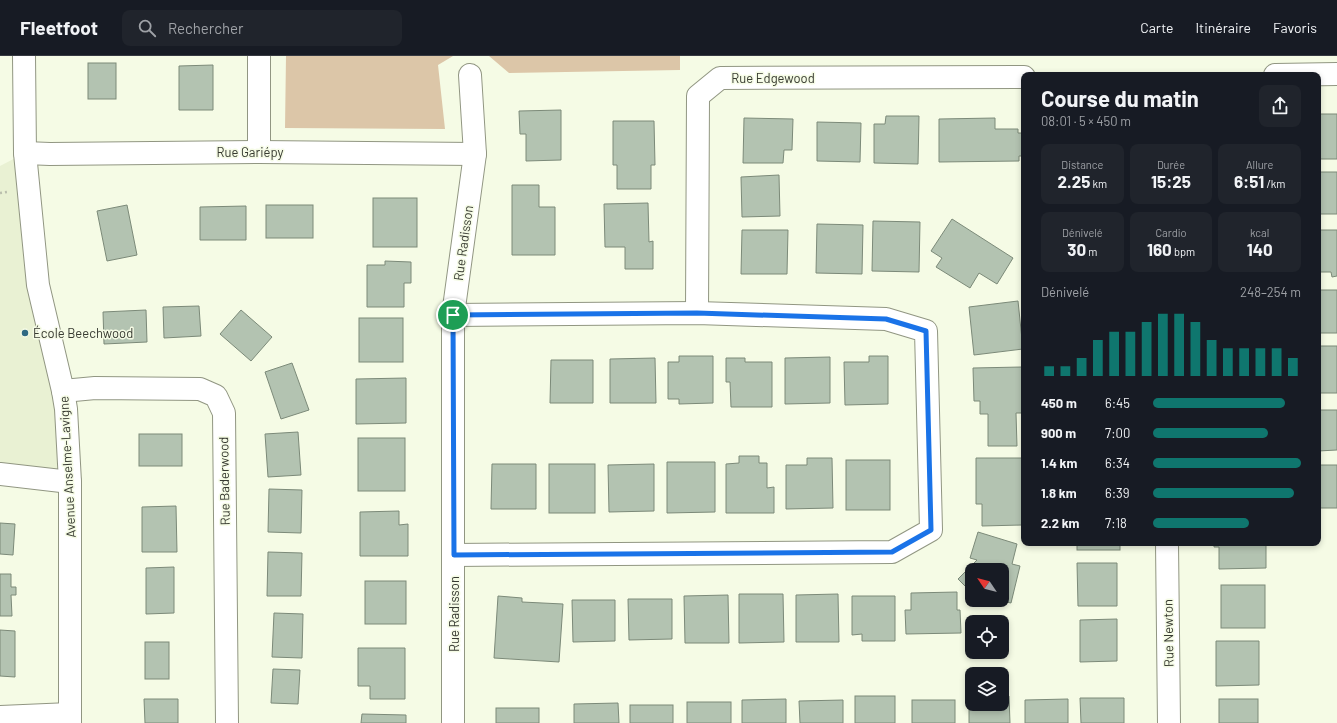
<!DOCTYPE html>
<html lang="fr">
<meta charset="utf-8">
<style>
body{margin:0;font-family:Barlow,sans-serif;background:#20242c;color:#f1f3f6;height:100vh;display:flex;flex-direction:column;font-size:15px;white-space:nowrap}
*{box-sizing:border-box;margin:0}
p{font-size:13px;color:#9ea1a6}
.icon{flex:none;width:22px;height:22px;fill:none;stroke:currentColor;stroke-width:2;stroke-linecap:round;stroke-linejoin:round}
.map{position:relative;flex:1;overflow:hidden}
.sheet{position:absolute;left:1021px;top:16px;width:300px;height:474px;display:flex;flex-direction:column;background:#171b24;border-radius:8px;box-shadow:0 2px 6px #0003}
.sheet>*{flex:none}
.needle{width:26px;rotate:305deg}
.tools{position:absolute;left:965px;top:507px;display:grid;gap:8px}
.tools a{display:grid;place-items:center;width:44px;height:44px;border-radius:8px;background:#171b24;box-shadow:0 2px 6px #0003;font-size:20px}
.pin{position:absolute;display:grid;place-items:center;width:34px;height:34px;color:#fff;margin:-17px;border:2px solid #fff;border-radius:50%;box-shadow:0 1px 4px #0007}
.round{display:grid;place-items:center;flex:none;width:42px;height:42px;border-radius:8px;background:#20242c}
.headline{display:flex;align-items:center;justify-content:space-between;height:68px;padding:0 20px}
h1{font-size:22px;font-weight:700;line-height:30px}
.stats{display:grid;grid-template-columns:repeat(3,1fr);gap:6px;height:68px;padding:4px 20px}
.stats div{display:grid;align-content:center;border-radius:8px;background:#20242c;text-align:center}
.stats b{font-size:17px;font-weight:700}
.stats small{font-size:11px;font-weight:400}
.stats p{font-size:11px}
.chart{height:112px;padding:8px 20px}
.chart p{display:flex;justify-content:space-between}
.chart svg{width:100%;height:72px;margin-top:4px;stroke:#0f766e;stroke-width:6}
ul{padding:0 20px;list-style:none;font-size:13px}
li{display:grid;grid-template-columns:64px 48px 1fr;align-items:center;height:30px}
li i{height:10px;border-radius:5px;background:#0f766e}
header{display:flex;align-items:center;gap:24px;box-sizing:border-box;height:56px;padding:0 20px;background:#171b24;border-bottom:1px solid #363941}
header strong{font-size:19px}
nav{display:flex;gap:22px;margin-inline-start:auto;font-size:14px}
.search{width:280px;height:36px;background:#20242c;display:flex;align-items:center;gap:10px;box-sizing:border-box;padding:0 14px;border-radius:8px;color:#9ea1a6;font-size:15px}
.map>svg:first-child{display:block}
.built{fill:#e9f1d3}
.green{fill:#dcc6a8}
.building{fill:#b3c3b1;stroke:#7c8a79}
.lines{fill:none;stroke-linecap:round;stroke-linejoin:round}
.minor-casing{stroke:#919682;stroke-width:24}
.path{stroke:#babfad;stroke-width:2.5;stroke-dasharray:2 3;stroke-linecap:butt}
.minor{stroke:#fff;stroke-width:22}
.route-casing{stroke:#fff;stroke-width:8}
.route{stroke:#1a73e8;stroke-width:5}
.poi-dot{fill:#2f6982;stroke:#f5fbe5;stroke-width:1.5}
.labels{text-anchor:middle;dominant-baseline:central;stroke-width:3;stroke-linejoin:round;paint-order:stroke}
.street-label{font-size:13px;fill:#373a31;stroke:#f5fbe5}
.poi-label{font-size:13px;fill:#373a31;stroke:#f5fbe5;text-anchor:start}
</style>
<header>
<strong>Fleetfoot</strong>
<div class="search"><svg class="icon" aria-label="search" viewBox="0 0 24 24"><circle cx="10" cy="10" r="6"/><path d="M15 15l6 6"/></svg>Rechercher</div>
<nav><a>Carte</a><a>Itinéraire</a><a>Favoris</a></nav>
</header>
<div class="map">
<svg width="1337" height="667" viewBox="0 0 1337 667">
<rect width="100%" height="100%" fill="#f5fbe5"/>
<polygon class="built" points="25,97 70,426 0,418 0,110"/>
<g class="green">
<polygon points="286,0 453,0 438,9 445,73 285,72"/>
<polygon points="489,0 680,0 680,14 509,17"/>
</g>
<g class="building">
<rect x="88" y="7" width="28" height="36"/>
<polygon points="213,9 213,54 179,54 179,10"/>
<polygon points="561,54 561,104 526,105 526,78 520,78 519,55"/>
<rect x="1318" y="58" width="19" height="45"/>
<polygon points="886,60 919,60 918,108 874,107 874,68 885,68"/>
<polygon points="744,62 793,63 792,94 784,94 783,107 743,107"/>
<polygon points="995,62 995,73 1018,73 1018,77 1024,77 1024,100 1019,100 1019,105 939,106 939,63"/>
<polygon points="613,65 654,65 655,109 651,109 651,133 617,133 617,109 613,109"/>
<polygon points="817,66 861,67 860,106 817,105"/>
<rect x="1318" y="116" width="19" height="42"/>
<polygon points="779,119 780,160 742,161 741,121"/>
<polygon points="512,129 539,129 539,151 555,151 555,199 512,199"/>
<rect x="373" y="142" width="44" height="49"/>
<polygon points="648,147 649,186 653,185 653,213 625,213 625,191 605,191 604,148"/>
<polygon points="127,149 137,199 107,205 97,155"/>
<rect x="266" y="149" width="47" height="33"/>
<polygon points="246,150 246,184 200,184 200,151"/>
<polygon points="952,163 1013,202 997,228 979,217 970,232 936,211 942,202 931,195"/>
<polygon points="873,165 920,166 919,216 872,215"/>
<polygon points="817,168 863,169 862,218 816,217"/>
<polygon points="742,174 788,174 787,218 741,218"/>
<polygon points="1318,174 1337,174 1337,220 1332,221 1331,216 1318,216"/>
<polygon points="385,205 411,206 411,227 404,227 404,251 367,251 367,209 385,209"/>
<rect x="1318" y="234" width="19" height="43"/>
<polygon points="1018,245 1023,293 974,299 969,251"/>
<polygon points="199,250 201,280 164,282 163,251"/>
<polygon points="146,254 147,286 104,288 103,256"/>
<polygon points="241,254 272,281 251,305 220,278"/>
<rect x="359" y="262" width="44" height="44"/>
<rect x="1318" y="290" width="19" height="47"/>
<polygon points="679,300 713,300 713,347 679,348 679,343 668,343 668,306 679,306"/>
<polygon points="869,300 888,300 888,348 845,349 844,306 869,306"/>
<polygon points="830,301 830,347 785,348 785,302"/>
<polygon points="655,302 656,347 610,347 610,303"/>
<polygon points="726,302 745,302 745,306 772,306 772,351 731,351 730,326 726,326"/>
<polygon points="551,304 593,304 593,347 550,347"/>
<polygon points="292,307 309,354 281,363 265,316"/>
<polygon points="1022,311 1023,357 1016,357 1017,390 988,390 988,358 980,358 980,345 974,345 973,312"/>
<polygon points="406,322 406,367 356,368 356,323"/>
<polygon points="1318,354 1337,354 1337,394 1318,395"/>
<polygon points="298,376 301,419 268,421 265,378"/>
<rect x="139" y="378" width="43" height="32"/>
<rect x="358" y="382" width="47" height="53"/>
<polygon points="739,400 759,400 759,407 767,407 767,432 774,431 774,457 726,457 726,408 739,407"/>
<polygon points="807,402 832,402 833,452 786,453 786,409 807,409"/>
<polygon points="976,402 1022,402 1022,469 982,470 982,448 976,448"/>
<rect x="846" y="404" width="44" height="50"/>
<polygon points="667,406 715,406 715,456 667,457"/>
<polygon points="492,408 536,408 536,453 491,453"/>
<rect x="549" y="408" width="46" height="49"/>
<polygon points="654,408 654,455 609,456 608,409"/>
<polygon points="1319,409 1337,409 1337,452 1318,452"/>
<polygon points="269,433 302,434 301,477 268,476"/>
<polygon points="176,450 177,496 142,496 142,451"/>
<polygon points="399,455 399,469 408,468 408,500 360,500 360,456"/>
<polygon points="0,467 15,468 13,499 0,498"/>
<polygon points="978,476 1017,488 1012,508 1020,510 1011,547 997,544 1002,544 1002,514 972,514 972,537 958,523 977,504 970,502"/>
<rect x="1077" y="487" width="43" height="7"/>
<polygon points="1214,487 1266,487 1266,512 1219,513 1219,491 1214,491"/>
<polygon points="268,496 302,497 301,540 267,540"/>
<polygon points="1077,507 1117,507 1117,550 1078,550"/>
<polygon points="174,511 174,557 146,558 146,512"/>
<polygon points="0,518 11,518 11,531 16,531 16,539 11,539 12,560 0,560"/>
<rect x="365" y="525" width="41" height="43"/>
<rect x="1221" y="529" width="44" height="43"/>
<polygon points="957,536 957,554 960,554 961,577 906,578 905,554 911,554 911,537"/>
<polygon points="739,538 783,538 784,586 739,587"/>
<polygon points="838,538 839,586 796,586 796,539"/>
<polygon points="728,539 729,587 685,587 684,540"/>
<polygon points="498,540 522,542 522,546 563,548 559,606 494,602"/>
<polygon points="852,540 895,540 895,585 862,585 862,578 852,579"/>
<polygon points="628,543 672,543 672,583 629,584"/>
<polygon points="572,544 615,544 615,585 573,586"/>
<polygon points="980,544 991,544 985,550"/>
<polygon points="274,557 303,558 302,602 272,601"/>
<polygon points="1117,563 1117,605 1080,606 1080,564"/>
<polygon points="0,574 15,575 15,621 0,620"/>
<polygon points="1216,585 1259,585 1259,629 1216,630"/>
<rect x="145" y="586" width="24" height="37"/>
<polygon points="358,592 405,592 405,643 370,643 370,630 358,630"/>
<polygon points="273,613 300,614 298,648 271,647"/>
<rect x="855" y="640" width="40" height="27"/>
<polygon points="1009,640 1010,667 969,667 969,641 972,641 972,648 1002,648 1002,641"/>
<polygon points="1080,642 1124,642 1124,667 1081,667"/>
<polygon points="144,643 178,643 178,667 145,667"/>
<polygon points="786,643 786,667 742,667 742,644"/>
<polygon points="1068,643 1068,667 1025,667 1025,644"/>
<rect x="1219" y="643" width="39" height="24"/>
<polygon points="843,644 843,667 800,667 799,645"/>
<rect x="912" y="644" width="43" height="23"/>
<rect x="687" y="646" width="44" height="21"/>
<polygon points="618,647 619,667 574,667 574,648"/>
<rect x="630" y="649" width="43" height="18"/>
<rect x="496" y="652" width="43" height="15"/>
<polygon points="362,658 406,659 406,667 361,667"/>
</g>
<g class="lines">
<g class="minor-casing">
<g id="minor">
<polyline points="24,0 25,97 38,229 63,335 66,353 70,426 70,667"/>
<polyline points="259,0 259,96"/>
<polyline points="1275,19 1337,18"/>
<polyline points="25,97 50,98 259,96 475,98"/>
<polyline points="697,257 698,40 720,22 1024,21"/>
<polyline points="453,259 697,257 886,263 926,275 931,474 892,496 454,499"/>
<polyline points="63,335 95,332 200,333 216,340 224,357 227,667"/>
<polyline points="0,418 70,426"/>
<polyline points="1167,487 1169,667"/>
<polyline points="0,661 70,658"/>
<polyline points="453,667 453,259 475,98 470,19"/>
</g>
</g>
<polyline class="path" points="0,137 7,136"/>
<use href="#minor" class="minor"/>
</g>
<g class="lines">
<g class="route-casing">
<polygon id="route" points="697,257 886,263 926,275 931,474 892,496 454,499 453,259"/>
</g>
<use href="#route" class="route"/>
</g>
<circle class="poi-dot" cx="25" cy="277" r="4"/>
<g class="labels">
<g class="street-label">
<text x="773" y="22">Rue Edgewood</text>
<text x="250" y="96">Rue Gariépy</text>
<text transform="translate(463 187) rotate(-82)">Rue Radisson</text>
<text transform="translate(67 411) rotate(-93)">Avenue Anselme-Lavigne</text>
<text transform="translate(224 425) rotate(-91)">Rue Baderwood</text>
<text transform="translate(454 558) rotate(-90)">Rue Radisson</text>
<text transform="translate(1168 577) rotate(-91)">Rue Newton</text>
</g>
<g class="poi-label">
<text x="33" y="277">École Beechwood</text>
</g>
</g>
</svg>
<div class="tools">
<a><svg class="needle" viewBox="-14 -14 28 28"><path d="M0-13l5 13h-10z" fill="#e53935"/><path d="M0 13l5-13h-10z" fill="#9ea1a6"/></svg></a>
<a><svg class="icon" aria-label="locate" viewBox="0 0 24 24"><circle cx="12" cy="12" r="6"/><path d="M12 2v4M12 18v4M2 12h4M18 12h4"/></svg></a>
<a><svg class="icon" aria-label="layers" viewBox="0 0 24 24"><path d="M12 4l9 5-9 5-9-5zM3 14l9 5 9-5"/></svg></a>
</div>
<div class="pin" style="left:453px;top:259px;background:#1e9e55"><svg class="icon" aria-label="arrive" viewBox="0 0 24 24"><path d="M6 21V4h12l-3 4 3 4H6"/></svg></div>
<section class="sheet">
<div class="headline"><div><h1>Course du matin</h1><p>08:01 · 5 × 450 m</p></div><a class="round"><svg class="icon" aria-label="share" viewBox="0 0 24 24"><path d="M12 15V3M7 8l5-5 5 5M5 13v7h14v-7"/></svg></a></div>
<div class="stats">
<div><p>Distance</p><b>2.25<small> km</small></b></div>
<div><p>Durée</p><b>15:25</b></div>
<div><p>Allure</p><b>6:51<small> /km</small></b></div>
</div>
<div class="stats">
<div><p>Dénivelé</p><b>30<small> m</small></b></div>
<div><p>Cardio</p><b>160<small> bpm</small></b></div>
<div><p>kcal</p><b>140</b></div>
</div>
<div class="chart"><p><span>Dénivelé</span>248–254 m</p>
<svg viewBox="0 0 160 44" preserveAspectRatio="none"><path d="M5 44V38M15 44V38M25 44V33M35 44V22M45 44V17M55 44V17M65 44V11M75 44V6M85 44V6M95 44V11M105 44V22M115 44V27M125 44V27M135 44V27M145 44V27M155 44V33"/></svg>
</div>
<ul>
<li><b>450 m</b>6:45<i style="width:89%"></i></li>
<li><b>900 m</b>7:00<i style="width:78%"></i></li>
<li><b>1.4 km</b>6:34<i style="width:100%"></i></li>
<li><b>1.8 km</b>6:39<i style="width:95%"></i></li>
<li><b>2.2 km</b>7:18<i style="width:65%"></i></li>
</ul>
</section>
</div>
